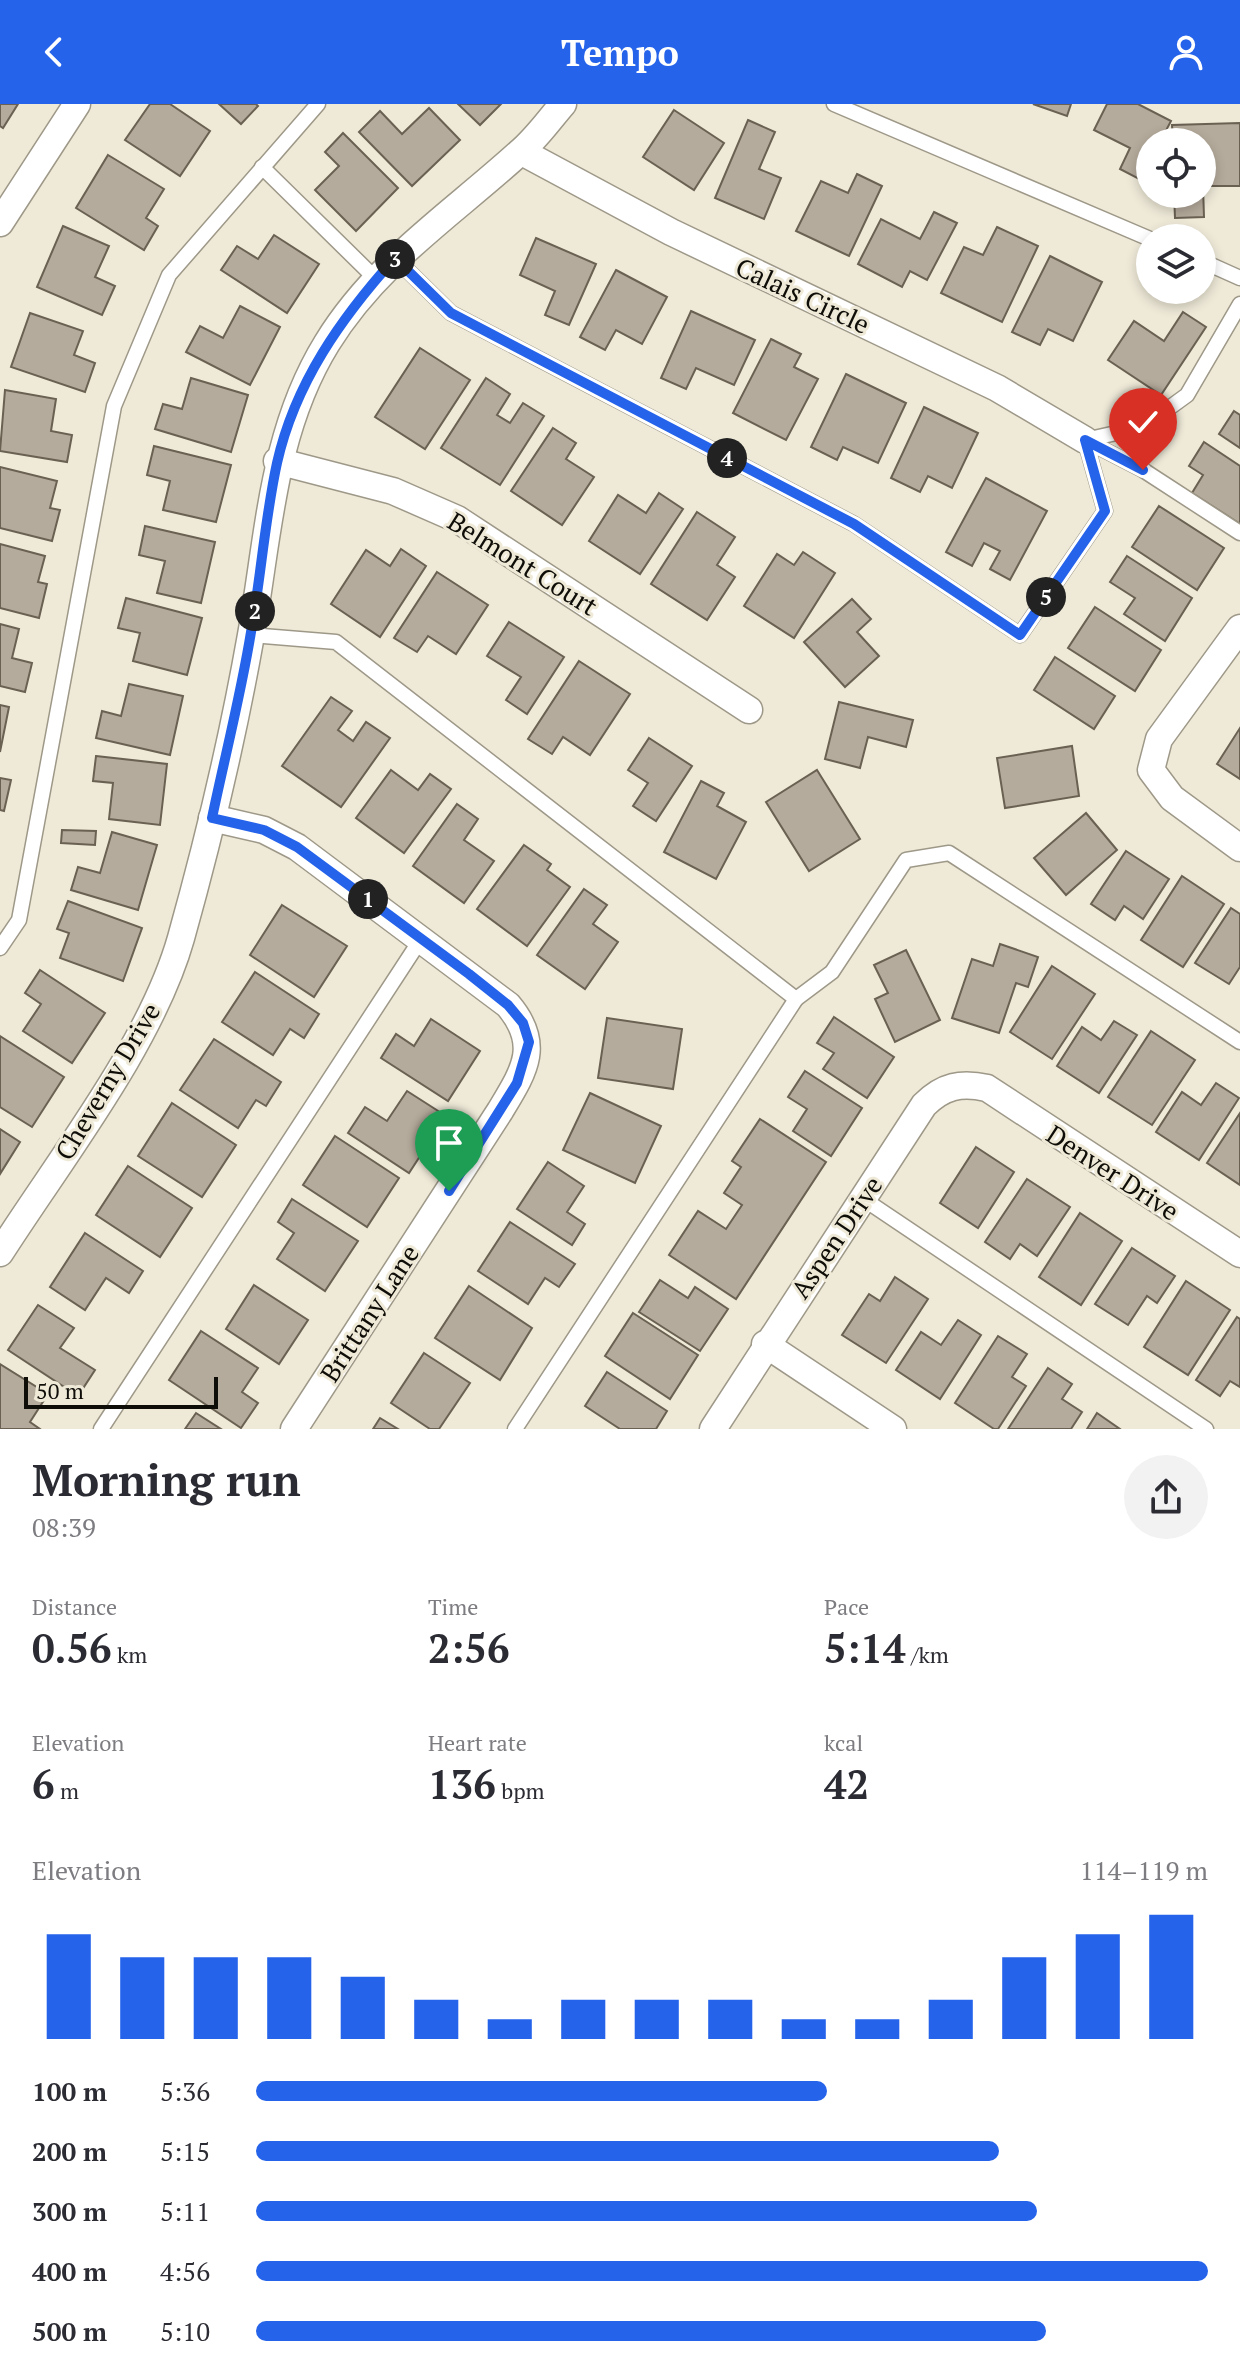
<!DOCTYPE html>
<meta charset="utf-8">
<style>
body{margin:0;font-family:"PT Serif",serif;background:#f2f2f3;color:#2b2b33;height:100vh;display:flex;flex-direction:column;font-size:30px;white-space:nowrap}
*{box-sizing:border-box;margin:0}
p{font-size:26px;color:#7c7c81}
.icon{flex:none;width:44px;height:44px;fill:none;stroke:currentColor;stroke-width:2;stroke-linecap:round;stroke-linejoin:round}
.map{position:relative;height:1325px;overflow:hidden}
.panel{display:flex;flex-direction:column;background:#fff;flex:1}
.panel>*{flex:none}
.buttons{position:absolute;left:1136px;top:24px;display:grid;gap:16px}
.buttons a{display:grid;place-items:center;width:80px;height:80px;border-radius:50%;background:#fff;box-shadow:0 4px 12px #0003;font-size:40px}
.scale{position:absolute;left:24px;bottom:20px;width:194px;box-sizing:border-box;padding-left:8px;border:4px solid #0f0d08;border-top:0;font-size:22px;line-height:28px;white-space:nowrap;color:#0f0d08;-webkit-text-stroke:6px #efead8;paint-order:stroke}
.pin{position:absolute;display:grid;place-items:center;width:68px;height:68px;color:#fff;margin:-82px -34px;border-radius:50% 50% 50% 0;rotate:-45deg;box-shadow:0 0 8px #0007}
.pin .icon{rotate:45deg}
.km{position:absolute;width:40px;height:40px;margin:-20px;border-radius:50%;background:#222;color:#fff;font-size:22px;line-height:40px;text-align:center}
.round{display:grid;place-items:center;flex:none;width:84px;height:84px;border-radius:42px;background:#f2f2f3}
.headline{display:flex;align-items:center;justify-content:space-between;height:136px;padding:0 32px}
h1{font-size:44px;font-weight:700;line-height:60px}
.metrics{display:grid;grid-template-columns:repeat(3,1fr);gap:12px;height:136px;padding:8px 32px}
.metrics div{display:grid;align-content:center}
.metrics b{font-size:40px;font-weight:700}
.metrics small{font-size:22px;font-weight:400}
.metrics p{font-size:22px}
.chart{height:224px;padding:16px 32px}
.chart p{display:flex;justify-content:space-between}
.chart svg{width:100%;height:144px;margin-top:8px;stroke:#2563eb;stroke-width:6}
ul{padding:0 32px;list-style:none;font-size:26px}
li{display:grid;grid-template-columns:128px 96px 1fr;align-items:center;height:60px}
li i{height:20px;border-radius:10px;background:#2563eb}
header{display:flex;justify-content:space-between;align-items:center;height:104px;padding:0 32px;background:#2563eb;color:#fff;font-size:36px;font-weight:700}
.map>svg:first-child{display:block}
.building{fill:#b5ab9c;stroke:#6a6153;stroke-width:2}
.lines{fill:none;stroke-linecap:round;stroke-linejoin:round}
.service-casing{stroke:#9e9888;stroke-width:17}
.minor-casing{stroke:#9e9888;stroke-width:29}
.service{stroke:#fff;stroke-width:14}
.minor{stroke:#fff;stroke-width:26}
.route-casing{stroke:#fff;stroke-width:16}
.route{stroke:#2563eb;stroke-width:10}
.labels{text-anchor:middle;dominant-baseline:central;stroke-width:6;stroke-linejoin:round;paint-order:stroke}
.street-label{font-size:26px;fill:#0f0d08;stroke:#efead8}
</style>
<header><svg class="icon" aria-label="back" viewBox="0 0 24 24"><path d="M15 5l-7 7 7 7"/></svg>Tempo<svg class="icon" aria-label="person" viewBox="0 0 24 24"><circle cx="12" cy="8" r="4"/><path d="M4 21q1-7 8-7t8 7"/></svg></header>
<div class="map">
<svg width="1240" height="1325" viewBox="0 0 1240 1325">
<rect width="100%" height="100%" fill="#efead8"/>
<g class="building">
<polygon points="0,0 18,0 3,24 0,22"/>
<polygon points="150,0 170,0 210,27 180,72 125,36"/>
<polygon points="219,0 256,0 258,2 241,20"/>
<polygon points="458,0 501,0 480,21"/>
<polygon points="1033,0 1071,0 1067,12"/>
<polygon points="1107,0 1138,0 1171,17 1160,38 1150,38 1150,58 1141,76 1120,65 1130,44 1094,26"/>
<polygon points="429,4 460,36 412,82 359,28 380,7 402,30"/>
<polygon points="674,6 724,39 694,86 643,53"/>
<polygon points="748,16 775,28 759,65 781,74 764,115 715,94"/>
<polygon points="1240,19 1240,82 1203,82 1204,113 1175,114 1174,90 1202,90 1202,38 1173,38 1172,21"/>
<polygon points="343,29 398,84 356,127 315,86 339,62 325,48"/>
<polygon points="108,51 164,85 146,114 158,122 144,146 76,104"/>
<polygon points="857,70 882,82 849,152 796,127 821,77 848,89"/>
<polygon points="934,108 957,119 927,176 910,167 902,183 858,160 881,115 920,135"/>
<polygon points="63,122 109,142 95,173 115,182 102,211 37,183"/>
<polygon points="997,123 1038,142 1002,218 941,189 964,143 983,151"/>
<polygon points="274,131 319,160 287,209 221,166 237,142 258,155"/>
<polygon points="536,134 596,160 569,221 545,211 555,187 520,171"/>
<polygon points="1050,152 1102,178 1073,237 1048,225 1040,241 1012,228"/>
<polygon points="616,166 667,193 642,240 616,226 605,246 580,233"/>
<polygon points="240,202 280,223 250,281 186,248 200,222 223,234"/>
<polygon points="691,207 755,236 734,281 696,264 686,285 661,274"/>
<polygon points="1183,208 1206,223 1161,291 1108,256 1134,217 1164,237"/>
<polygon points="30,209 83,227 74,251 95,259 85,288 11,263"/>
<polygon points="771,235 801,250 794,263 818,275 786,336 733,309"/>
<polygon points="420,244 470,276 425,345 375,313"/>
<polygon points="846,270 906,299 878,359 843,343 837,356 811,343"/>
<polygon points="191,274 248,291 231,348 155,325 163,300 182,305"/>
<polygon points="486,274 510,290 497,311 510,319 523,299 544,312 500,381 441,344"/>
<polygon points="5,286 56,295 51,327 72,331 67,358 0,347"/>
<polygon points="924,303 978,329 952,384 928,372 920,388 891,374"/>
<polygon points="1234,307 1240,311 1240,344 1219,330"/>
<polygon points="553,324 576,339 566,355 594,373 562,421 511,387"/>
<polygon points="1204,338 1240,362 1240,420 1192,389 1203,371 1189,362"/>
<polygon points="154,342 231,361 216,418 163,406 170,377 147,371"/>
<polygon points="0,363 57,377 50,404 60,406 52,437 0,424"/>
<polygon points="986,374 1047,407 1010,476 990,465 1000,447 984,439 972,462 946,448"/>
<polygon points="659,389 683,405 640,470 589,437 618,391 646,409"/>
<polygon points="1159,402 1224,444 1197,486 1132,443"/>
<polygon points="697,408 735,433 717,461 735,473 707,516 651,480"/>
<polygon points="145,422 215,438 201,499 157,489 165,457 139,451"/>
<polygon points="0,440 45,452 38,478 47,480 39,514 0,504"/>
<polygon points="401,445 426,462 380,533 331,500 366,446 390,462"/>
<polygon points="803,448 835,469 794,534 744,502 777,450 794,461"/>
<polygon points="1127,452 1192,494 1165,537 1124,510 1135,494 1110,478"/>
<polygon points="437,468 488,501 456,550 428,532 417,548 394,534"/>
<polygon points="126,494 202,514 187,571 133,557 140,529 118,524"/>
<polygon points="852,495 871,515 857,528 879,552 845,583 804,538"/>
<polygon points="1095,503 1161,546 1135,587 1068,544"/>
<polygon points="509,518 564,553 527,610 506,596 521,573 487,552"/>
<polygon points="0,520 19,525 12,554 32,559 25,588 0,582"/>
<polygon points="1055,553 1115,592 1094,625 1034,586"/>
<polygon points="579,557 630,590 590,651 563,633 552,650 528,635"/>
<polygon points="129,580 183,592 170,651 96,634 102,607 121,612"/>
<polygon points="331,593 352,607 338,626 353,637 366,618 390,634 341,703 282,662"/>
<polygon points="839,598 913,616 906,643 868,633 860,664 825,655"/>
<polygon points="0,601 9,603 0,648"/>
<polygon points="1240,624 1240,675 1217,660"/>
<polygon points="649,634 692,662 656,717 633,702 648,679 628,666"/>
<polygon points="1072,642 1079,692 1005,704 997,654"/>
<polygon points="96,652 167,660 160,721 109,715 113,679 93,677"/>
<polygon points="391,666 418,686 430,670 451,685 404,749 356,714"/>
<polygon points="817,666 860,735 809,767 766,698"/>
<polygon points="0,674 11,676 4,707 0,706"/>
<polygon points="701,677 724,689 717,702 746,718 716,775 664,748"/>
<polygon points="457,700 478,715 464,736 494,757 464,799 413,762"/>
<polygon points="1086,709 1117,746 1066,791 1034,754"/>
<polygon points="62,726 96,727 95,741 61,739"/>
<polygon points="112,728 157,741 138,806 71,786 78,763 100,769"/>
<polygon points="524,741 551,760 547,766 570,783 527,842 477,805"/>
<polygon points="1126,747 1169,775 1143,815 1124,802 1115,816 1091,800"/>
<polygon points="1182,772 1224,800 1183,863 1141,836"/>
<polygon points="584,785 607,801 593,820 618,838 585,885 537,851"/>
<polygon points="68,797 142,824 123,877 60,854 69,829 57,825"/>
<polygon points="282,801 347,842 314,893 250,851"/>
<polygon points="1231,804 1240,810 1240,863 1229,880 1195,859"/>
<polygon points="1000,840 1038,853 1028,883 1016,879 999,929 952,914 972,855 993,862"/>
<polygon points="906,846 940,916 895,938 875,895 888,889 874,861"/>
<polygon points="1052,862 1095,890 1052,955 1010,928"/>
<polygon points="40,866 105,909 72,959 23,927 41,900 25,889"/>
<polygon points="255,868 319,910 304,934 290,925 273,951 222,918"/>
<polygon points="834,913 894,953 867,994 823,965 834,949 817,939"/>
<polygon points="607,914 682,925 673,985 598,974"/>
<polygon points="431,915 480,947 448,997 381,954 396,930 414,942"/>
<polygon points="1114,917 1137,931 1099,989 1057,962 1082,923 1101,936"/>
<polygon points="1151,927 1195,956 1152,1021 1108,993"/>
<polygon points="0,932 64,973 32,1023 0,1003"/>
<polygon points="214,935 281,978 266,1002 256,996 238,1024 180,986"/>
<polygon points="805,967 862,1004 831,1052 793,1027 807,1005 788,993"/>
<polygon points="1216,979 1239,994 1199,1056 1156,1028 1182,988 1201,1001"/>
<polygon points="407,987 446,1012 409,1069 348,1029 365,1003 387,1017"/>
<polygon points="590,989 661,1022 635,1079 563,1046"/>
<polygon points="172,999 236,1041 202,1093 138,1052"/>
<polygon points="1240,1009 1240,1081 1207,1059"/>
<polygon points="760,1015 826,1058 736,1195 669,1151 698,1107 726,1125 742,1101 724,1089 741,1063 732,1057"/>
<polygon points="0,1025 20,1038 0,1070"/>
<polygon points="335,1032 399,1074 367,1123 303,1081"/>
<polygon points="976,1043 1014,1068 978,1124 940,1099"/>
<polygon points="548,1058 584,1082 567,1108 585,1120 572,1141 517,1105"/>
<polygon points="128,1062 192,1104 160,1153 96,1111"/>
<polygon points="1027,1075 1070,1103 1037,1152 1020,1140 1010,1155 985,1138"/>
<polygon points="292,1095 358,1137 325,1187 277,1155 294,1129 278,1118"/>
<polygon points="1080,1109 1122,1137 1081,1201 1039,1173"/>
<polygon points="510,1118 575,1160 559,1183 545,1174 528,1200 478,1167"/>
<polygon points="85,1129 143,1167 129,1189 106,1174 85,1206 50,1183"/>
<polygon points="1132,1144 1175,1172 1157,1199 1147,1192 1128,1221 1095,1200"/>
<polygon points="895,1173 928,1195 886,1259 842,1231 869,1190 880,1197"/>
<polygon points="660,1176 688,1194 695,1183 728,1205 700,1247 639,1208"/>
<polygon points="1186,1177 1230,1206 1188,1271 1144,1243"/>
<polygon points="254,1181 308,1216 279,1260 226,1225"/>
<polygon points="469,1182 532,1224 500,1276 435,1234"/>
<polygon points="38,1201 74,1224 60,1244 95,1266 78,1292 8,1246"/>
<polygon points="633,1209 698,1251 670,1295 605,1252"/>
<polygon points="1237,1213 1240,1215 1240,1283 1230,1277 1220,1292 1196,1276"/>
<polygon points="958,1216 981,1231 940,1295 896,1266 921,1228 941,1241"/>
<polygon points="201,1227 258,1264 242,1288 258,1299 241,1324 169,1276"/>
<polygon points="998,1232 1027,1250 1012,1273 1026,1282 998,1325 994,1325 955,1299"/>
<polygon points="424,1249 470,1279 439,1325 430,1325 391,1299"/>
<polygon points="0,1260 48,1290 30,1318 40,1325 0,1325"/>
<polygon points="1048,1264 1072,1280 1062,1295 1082,1308 1071,1325 1008,1325"/>
<polygon points="607,1268 667,1307 656,1325 620,1325 585,1302"/>
<polygon points="196,1309 221,1325 185,1325"/>
<polygon points="1097,1309 1120,1325 1087,1325"/>
<polygon points="380,1314 398,1325 373,1325"/>
</g>
<g class="lines">
<g class="service-casing">
<g id="service">
<polyline points="834,0 1150,135"/>
<polyline points="262,63 376,175"/>
<polyline points="395,154 451,209 854,420 1020,531 1105,407 1085,336"/>
<polyline points="1202,157 1240,174"/>
<polyline points="1085,336 1143,323 1187,291 1240,200"/>
<polyline points="1085,336 1143,366 1240,429"/>
<polyline points="251,531 336,538 796,895"/>
<polyline points="0,844 19,816 114,302 169,171 318,0"/>
<polyline points="862,1094 1206,1325"/>
<polyline points="101,1325 421,835"/>
<polyline points="515,1325 796,895 832,868 906,756 949,749 1240,938"/>
</g>
</g>
<g class="minor-casing">
<g id="minor">
<polyline points="522,48 671,128 997,284 1085,336"/>
<polyline points="0,119 77,0"/>
<polyline points="277,357 393,387 457,415 749,606"/>
<polyline points="1240,524 1159,635 1151,666 1172,694 1240,744"/>
<path d="M212,714L264,726L297,743L508,901C542,941 524,967 500,1007L294,1325"/>
<path d="M0,1149C60,1055 151,940 181,834C209,734 233,633 251,531C269,430 272,328 327,239C376,159 452,110 519,49C536,35 549,16 563,0"/>
<polyline points="765,1240 893,1325"/>
<path d="M713,1325L924,1001C943,982 961,978 987,984L1240,1150"/>
</g>
</g>
<use href="#service" class="service"/>
<use href="#minor" class="minor"/>
</g>
<g class="lines">
<g class="route-casing">
<path id="route" d="M449,1087L517,979L529,938L523,919L508,901L469,870L297,743L264,726L212,714C225,652 241,590 251,528C261,472 265,414 277,359C295,279 341,214 395,154L451,209L854,420L1020,531L1105,407L1085,336L1143,366"/>
</g>
<use href="#route" class="route"/>
</g>
<g class="labels">
<g class="street-label">
<text transform="translate(803 191) rotate(25)">Calais Circle</text>
<text transform="translate(523 459) rotate(32)">Belmont Court</text>
<text transform="translate(107 977) rotate(-59)">Cheverny Drive</text>
<text transform="translate(1113 1068) rotate(33)">Denver Drive</text>
<text transform="translate(836 1133) rotate(-56)">Aspen Drive</text>
<text transform="translate(369 1209) rotate(-57)">Brittany Lane</text>
</g>
</g>
</svg>
<div class="buttons">
<a><svg class="icon" aria-label="locate" viewBox="0 0 24 24"><circle cx="12" cy="12" r="6"/><path d="M12 2v4M12 18v4M2 12h4M18 12h4"/></svg></a>
<a><svg class="icon" aria-label="layers" viewBox="0 0 24 24"><path d="M12 4l9 5-9 5-9-5zM3 14l9 5 9-5"/></svg></a>
</div>
<div class="scale">50 m</div>
<div class="pin" style="left:449px;top:1087px;background:#1e9e55"><svg class="icon" aria-label="arrive" viewBox="0 0 24 24"><path d="M6 21V4h12l-3 4 3 4H6"/></svg></div>
<div class="pin" style="left:1143px;top:366px;background:#d93025"><svg class="icon" aria-label="check" viewBox="0 0 24 24"><path d="M5 12l5 5 9-10"/></svg></div>
<b class="km" style="left:368px;top:795px">1</b>
<b class="km" style="left:255px;top:507px">2</b>
<b class="km" style="left:395px;top:155px">3</b>
<b class="km" style="left:727px;top:354px">4</b>
<b class="km" style="left:1046px;top:493px">5</b>
</div>
<section class="panel">
<div class="headline"><div><h1>Morning run</h1><p>08:39</p></div><a class="round"><svg class="icon" aria-label="share" viewBox="0 0 24 24"><path d="M12 15V3M7 8l5-5 5 5M5 13v7h14v-7"/></svg></a></div>
<div class="metrics">
<div><p>Distance</p><b>0.56<small> km</small></b></div>
<div><p>Time</p><b>2:56</b></div>
<div><p>Pace</p><b>5:14<small> /km</small></b></div>
</div>
<div class="metrics">
<div><p>Elevation</p><b>6<small> m</small></b></div>
<div><p>Heart rate</p><b>136<small> bpm</small></b></div>
<div><p>kcal</p><b>42</b></div>
</div>
<div class="chart"><p><span>Elevation</span>114–119 m</p>
<svg viewBox="0 0 160 44" preserveAspectRatio="none"><path d="M5 44V12M15 44V19M25 44V19M35 44V19M45 44V25M55 44V32M65 44V38M75 44V32M85 44V32M95 44V32M105 44V38M115 44V38M125 44V32M135 44V19M145 44V12M155 44V6"/></svg>
</div>
<ul>
<li><b>100 m</b>5:36<i style="width:60%"></i></li>
<li><b>200 m</b>5:15<i style="width:78%"></i></li>
<li><b>300 m</b>5:11<i style="width:82%"></i></li>
<li><b>400 m</b>4:56<i style="width:100%"></i></li>
<li><b>500 m</b>5:10<i style="width:83%"></i></li>
</ul>
</section>
